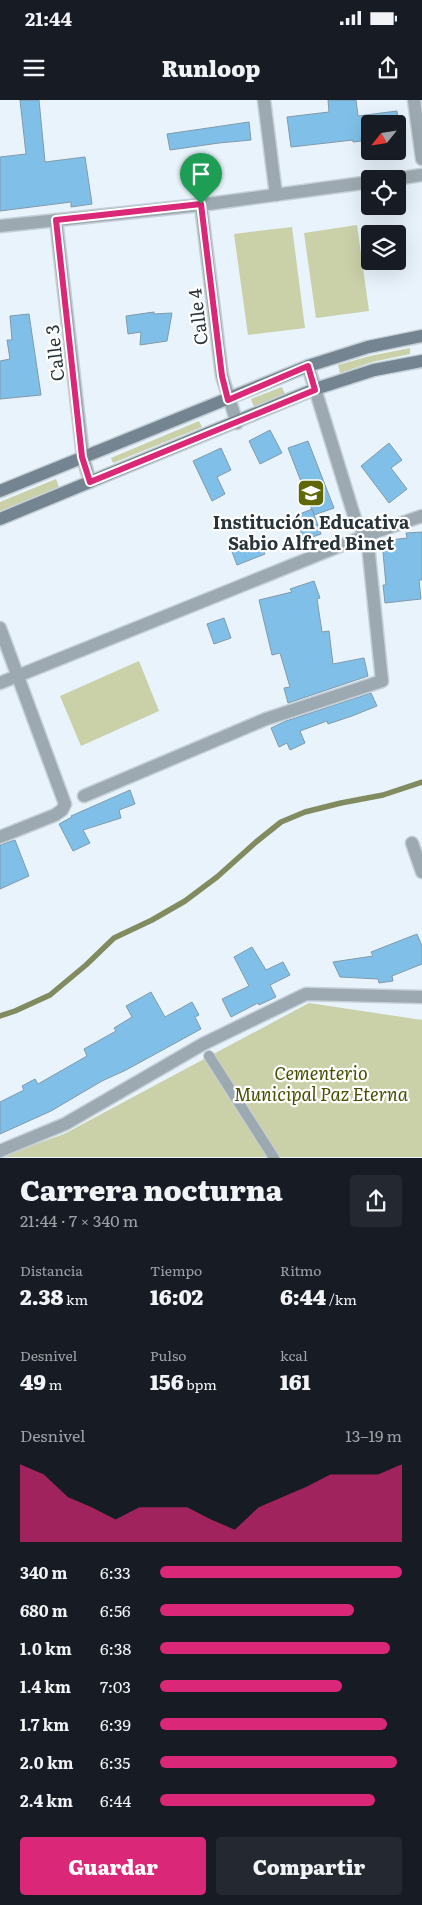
<!DOCTYPE html>
<html lang="es">
<meta charset="utf-8">
<style>
body{margin:0;font-family:Literata,serif;background:#242831;color:#f1f3f6;height:100vh;display:flex;flex-direction:column;font-size:19px;white-space:nowrap}
*{box-sizing:border-box;margin:0}
p{font-size:16px;color:#9ea1a6}
.icon{flex:none;width:28px;height:28px;fill:none;stroke:currentColor;stroke-width:2;stroke-linecap:round;stroke-linejoin:round}
.map{position:relative;height:1058px;overflow:hidden}
.panel{display:flex;flex-direction:column;background:#171b24;flex:1}
.panel>*{flex:none}
.needle{width:32px;rotate:240deg}
.buttons{position:absolute;left:361px;top:15px;display:grid;gap:10px}
.buttons a{display:grid;place-items:center;width:45px;height:45px;border-radius:5px;background:#171b24;box-shadow:0 5px 20px #0002;font-size:25px}
.pin{position:absolute;display:grid;place-items:center;width:42px;height:42px;color:#fff;margin:-51px -21px;border-radius:50% 50% 50% 0;rotate:-45deg;box-shadow:0 0 5px #0007}
.pin .icon{rotate:45deg}
.round{display:grid;place-items:center;flex:none;width:52px;height:52px;border-radius:5px;background:#242831}
.headline{display:flex;align-items:center;justify-content:space-between;height:85px;padding:0 20px}
h1{font-size:28px;font-weight:800;line-height:38px}
.metrics{display:grid;grid-template-columns:repeat(3,1fr);gap:8px;height:85px;padding:5px 20px}
.metrics div{display:grid;align-content:center}
.metrics b{font-size:21px;font-weight:800}
.metrics small{font-size:14px;font-weight:400}
.metrics p{font-size:14px}
.chart{height:140px;padding:10px 20px}
.chart p{display:flex;justify-content:space-between}
.chart svg{width:100%;height:90px;margin-top:5px;fill:#db2777;opacity:.7}
.primary-button{display:flex;gap:10px;margin-top:auto;padding:10px 20px}
.primary-button a{flex:1;height:58px;border-radius:5px;background:#db2777;color:#fff;font-size:20px;font-weight:800;line-height:58px;text-align:center}
.primary-button a+a{background:#242831;color:#f1f3f6}
ul{padding:0 20px;list-style:none;font-size:16px}
li{display:grid;grid-template-columns:80px 60px 1fr;align-items:center;height:38px}
li i{height:12px;border-radius:6px;background:#db2777}
.status{display:flex;justify-content:space-between;align-items:center;height:35px;padding:0 25px;background:#171b24;direction:ltr}
.status svg{height:14px;fill:currentColor}
header{display:flex;justify-content:space-between;align-items:center;height:65px;padding:0 20px;background:#171b24;font-size:22px;font-weight:800}
.map>svg:first-child{display:block}
.green{fill:#cad0a8}
.lines{fill:none;stroke-linecap:round;stroke-linejoin:round}
.stream{stroke:#828a5f;stroke-width:5.5}
.building{fill:#80c0e8;stroke:#809aab}
.lane-casing{stroke:#c5d0d8;stroke-width:12}
.street-casing{stroke:#c5d0d8;stroke-width:15}
.secondary-casing{stroke:#c5d0d8;stroke-width:15}
.lane{stroke:#9da9b0;stroke-width:10}
.street{stroke:#9da9b0;stroke-width:12}
.secondary{stroke:#748591;stroke-width:12}
.route-casing{stroke:#fff;stroke-width:10}
.route{stroke:#db2777;stroke-width:6}
.labels{text-anchor:middle;dominant-baseline:central;stroke-width:4.5;stroke-linejoin:round;paint-order:stroke}
.street-label{font-size:18px;fill:#28333a;stroke:#fff}
.poi-label{font-size:18px;font-weight:bold;fill:#28333a;stroke:#fff}
.park-label{font-size:18px;font-style:italic;fill:#494f00;stroke:#fff}
</style>
<div class="status"><b>21:44</b><svg viewBox="0 0 49 12"><path d="M0 12V9h3v3zM5 12V6h3v6zM10 12V3h3v9zM15 12V0h3v12zM26 1h20v11H26zM47 4h2v5h-2z"/></svg></div>
<header><svg class="icon" aria-label="menu" viewBox="0 0 24 24"><path d="M4 6h16M4 12h16M4 18h16"/></svg>Runloop<svg class="icon" aria-label="share" viewBox="0 0 24 24"><path d="M12 15V3M7 8l5-5 5 5M5 13v7h14v-7"/></svg></header>
<div class="map">
<svg width="422" height="1058" viewBox="0 0 422 1058">
<rect width="100%" height="100%" fill="#e8f3fb"/>
<g class="green">
<polygon points="357,125 369,211 316,218 304,133"/>
<polygon points="292,127 305,228 248,235 234,134"/>
<polygon points="410,248 410,254 372,262 340,273 338,265 370,256"/>
<polygon points="282,287 285,294 254,307 251,299"/>
<polygon points="199,321 202,327 113,363 111,358"/>
<polygon points="56,379 59,387 0,411 0,402"/>
<polygon points="139,561 159,611 81,646 60,596"/>
<polygon points="309,903 422,920 422,1057 0,1057 64,1034"/>
</g>
<g class="lines">
<polyline class="stream" points="0,916 15,911 50,895 86,865 114,838 152,820 185,801 217,777 256,742 281,722 305,712 341,703 383,695 422,682"/>
</g>
<g class="building">
<polygon points="20,0 39,0 45,62 85,57 92,104 71,107 71,102 0,111 0,57 26,54"/>
<polygon points="328,0 356,0 358,16 397,11 400,37 398,37 398,24 370,24 370,40 353,42 353,40 291,47 287,17 329,12"/>
<polygon points="249,22 251,40 219,43 170,50 167,34"/>
<polygon points="154,212 154,214 172,213 167,241 140,245 141,232 128,234 126,216"/>
<polygon points="29,214 41,295 0,299 0,261 10,259 7,240 12,240 10,216"/>
<polygon points="270,330 282,353 260,364 249,341"/>
<polygon points="308,341 334,408 314,415 288,348"/>
<polygon points="389,343 402,360 391,368 407,389 389,403 361,366"/>
<polygon points="221,348 231,370 217,377 225,394 212,401 193,361"/>
<polygon points="312,409 321,434 304,440 295,416"/>
<polygon points="422,432 422,480 419,480 421,499 385,503 383,485 386,485 382,441 407,438 406,433"/>
<polygon points="258,438 265,454 237,465 231,449"/>
<polygon points="314,481 320,498 317,499 322,532 329,531 333,564 364,558 368,576 288,603 284,588 290,587 280,553 272,555 259,500 292,492 290,489"/>
<polygon points="224,518 231,538 214,544 207,524"/>
<polygon points="371,593 377,606 352,616 328,624 327,621 300,631 305,643 290,650 287,643 279,647 271,628 286,621"/>
<polygon points="130,690 135,704 119,710 121,718 83,730 90,743 73,751 59,724 72,717 71,716"/>
<polygon points="15,740 29,776 0,789 0,745"/>
<polygon points="417,834 422,846 422,864 392,876 393,881 379,883 378,879 340,877 333,862 373,856 371,852"/>
<polygon points="252,847 266,870 283,862 290,875 270,885 276,897 259,905 258,903 231,917 222,899 249,886 234,857"/>
<polygon points="151,892 165,917 192,902 199,915 195,917 201,929 126,970 102,981 51,1011 0,1034 0,1002 24,990 22,986 35,979 38,984 87,956 84,949 116,931 114,928 132,917 126,906"/>
</g>
<g class="lines">
<g class="lane-casing">
<polyline id="lane" points="209,956 274,1058"/>
</g>
<g class="street-casing">
<g id="street">
<polyline points="264,0 276,95"/>
<polyline points="414,0 422,59"/>
<polyline points="395,79 422,75"/>
<polyline points="201,105 222,276 237,323"/>
<polyline points="56,120 83,357 90,382"/>
<polyline points="0,126 201,105 370,82"/>
<polyline points="0,528 65,704 62,710 55,715 0,737"/>
<polyline points="0,583 367,435 422,416"/>
<polyline points="84,696 266,619 382,581 367,435 356,422 308,266"/>
<polyline points="412,743 422,772"/>
<polyline points="0,1051 65,1024 203,944 306,894 422,897"/>
</g>
</g>
<g class="secondary-casing">
<g id="secondary">
<polyline points="0,391 308,266 368,247 422,236"/>
<polyline points="0,419 315,289 374,270 422,261"/>
</g>
</g>
<use href="#lane" class="lane"/>
<use href="#street" class="street"/>
<use href="#secondary" class="secondary"/>
</g>
<g class="lines">
<g class="route-casing">
<polygon id="route" points="201,104 222,276 228,300 308,266 315,290 90,382 82,357 56,120"/>
</g>
<use href="#route" class="route"/>
</g>
<defs>
<g id="school-square" transform="scale(1.4375)"><rect x="-9" y="-9" width="18" height="18" rx="4" fill="#606708" stroke="#fff"/><path d="M0-5L7-2L0 1L-7-2ZM-4 1L0 2.5L4 1V4Q0 6-4 4Z" fill="#fff"/></g>
</defs>
<g fill-rule="evenodd">
<use href="#school-square" x="311" y="393"/>
</g>
<g class="labels">
<g class="street-label">
<text transform="translate(197 217) rotate(-97)">Calle 4</text>
<text transform="translate(54 253) rotate(-96)">Calle 3</text>
</g>
<g class="poi-label">
<text x="311" y="421">Institución Educativa<tspan x="311" dy="21">Sabio Alfred Binet</tspan></text>
</g>
<g class="park-label">
<text x="321" y="972">Cementerio<tspan x="321" dy="21">Municipal Paz Eterna</tspan></text>
</g>
</g>
</svg>
<div class="buttons">
<a><svg class="needle" viewBox="-14 -14 28 28"><path d="M0-13l5 13h-10z" fill="#e53935"/><path d="M0 13l5-13h-10z" fill="#9ea1a6"/></svg></a>
<a><svg class="icon" aria-label="locate" viewBox="0 0 24 24"><circle cx="12" cy="12" r="6"/><path d="M12 2v4M12 18v4M2 12h4M18 12h4"/></svg></a>
<a><svg class="icon" aria-label="layers" viewBox="0 0 24 24"><path d="M12 4l9 5-9 5-9-5zM3 14l9 5 9-5"/></svg></a>
</div>
<div class="pin" style="left:201px;top:104px;background:#1e9e55"><svg class="icon" aria-label="arrive" viewBox="0 0 24 24"><path d="M6 21V4h12l-3 4 3 4H6"/></svg></div>
</div>
<section class="panel">
<div class="headline"><div><h1>Carrera nocturna</h1><p>21:44 · 7 × 340 m</p></div><a class="round"><svg class="icon" aria-label="share" viewBox="0 0 24 24"><path d="M12 15V3M7 8l5-5 5 5M5 13v7h14v-7"/></svg></a></div>
<div class="metrics">
<div><p>Distancia</p><b>2.38<small> km</small></b></div>
<div><p>Tiempo</p><b>16:02</b></div>
<div><p>Ritmo</p><b>6:44<small> /km</small></b></div>
</div>
<div class="metrics">
<div><p>Desnivel</p><b>49<small> m</small></b></div>
<div><p>Pulso</p><b>156<small> bpm</small></b></div>
<div><p>kcal</p><b>161</b></div>
</div>
<div class="chart"><p><span>Desnivel</span>13–19 m</p>
<svg viewBox="0 0 160 44" preserveAspectRatio="none"><path d="M0 44V6L10 11L20 22L30 27L40 33L50 27L60 27L70 27L80 33L90 38L100 27L110 22L120 17L130 11L140 11L150 11L160 6V44z"/></svg>
</div>
<ul>
<li><b>340 m</b>6:33<i style="width:100%"></i></li>
<li><b>680 m</b>6:56<i style="width:80%"></i></li>
<li><b>1.0 km</b>6:38<i style="width:95%"></i></li>
<li><b>1.4 km</b>7:03<i style="width:75%"></i></li>
<li><b>1.7 km</b>6:39<i style="width:94%"></i></li>
<li><b>2.0 km</b>6:35<i style="width:98%"></i></li>
<li><b>2.4 km</b>6:44<i style="width:89%"></i></li>
</ul>
<div class="primary-button"><a>Guardar</a><a>Compartir</a></div>
</section>
